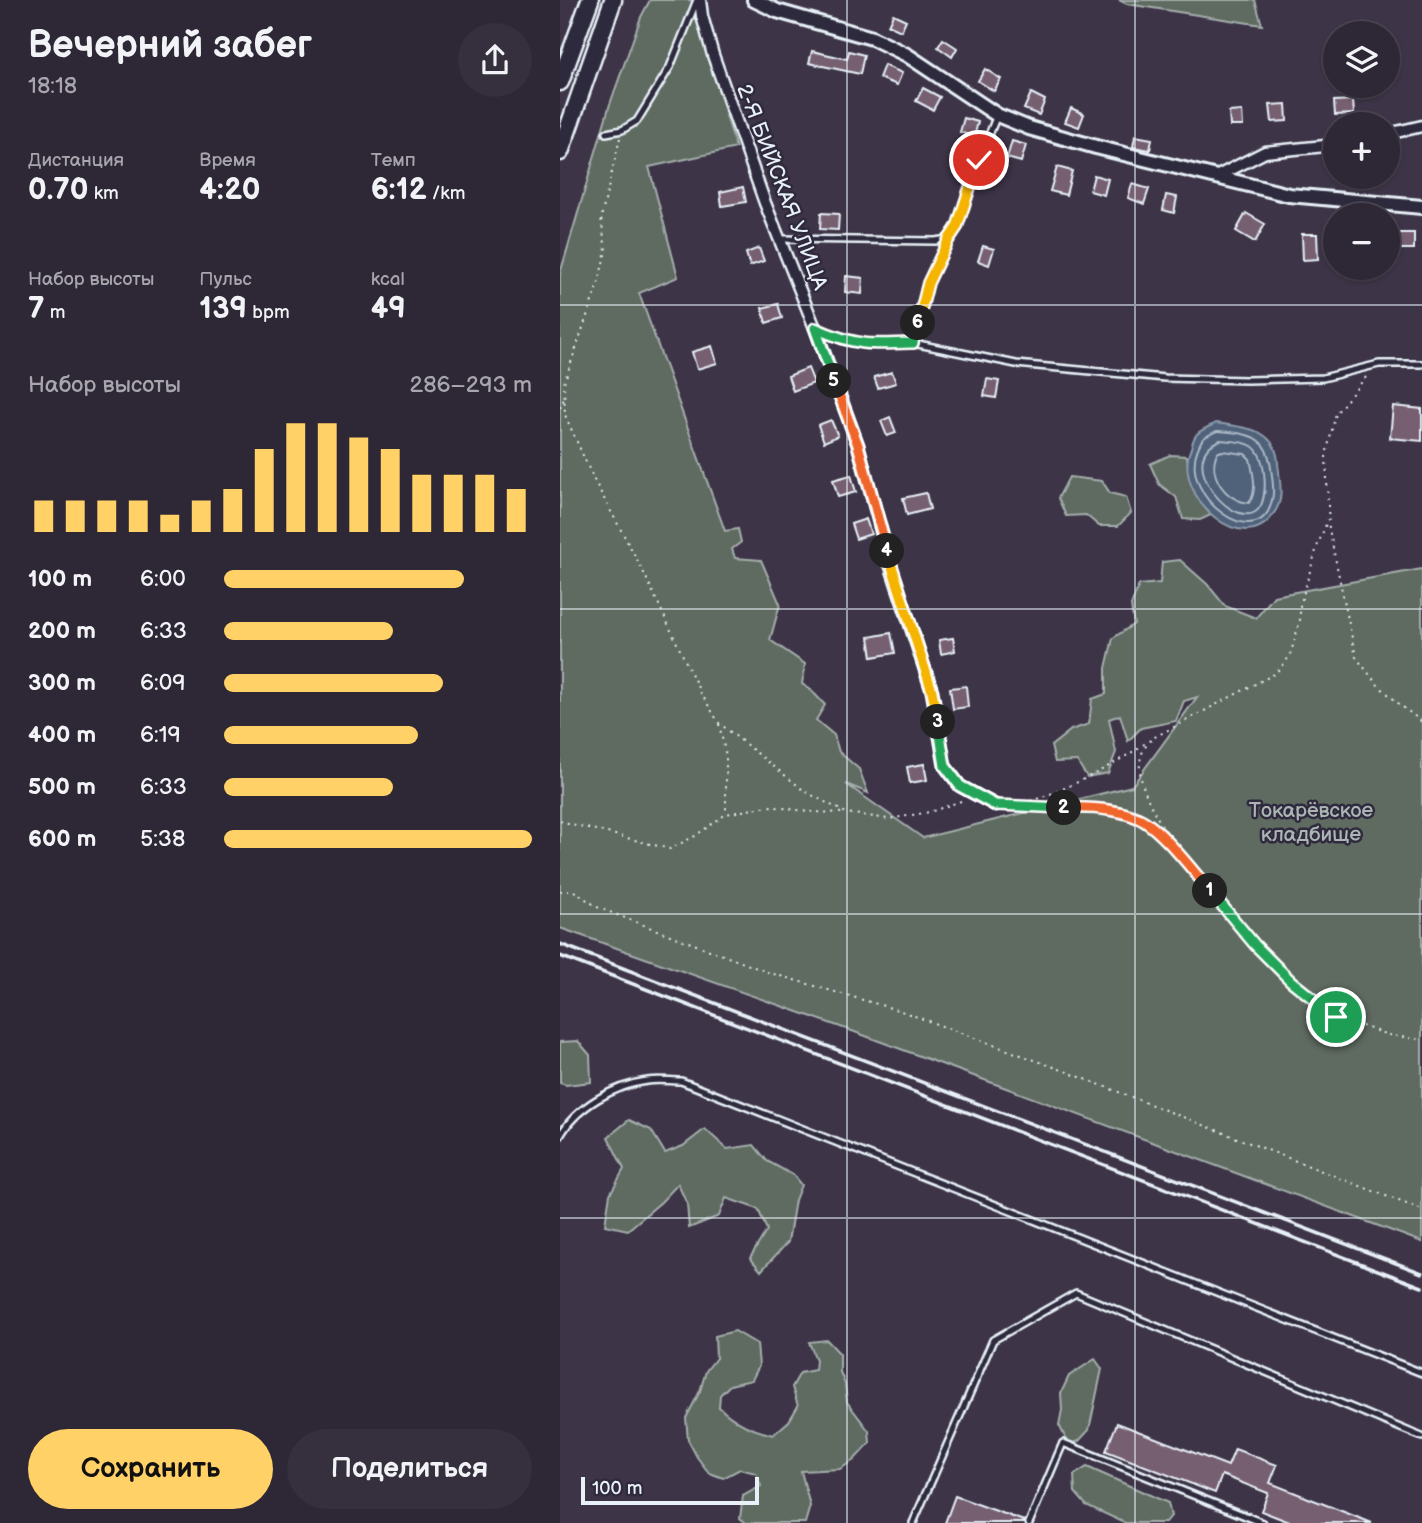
<!DOCTYPE html>
<html lang="ru">
<meta charset="utf-8">
<style>
body{margin:0;font-family:"Balsamiq Sans",sans-serif;background:#362f3d;color:#f1f3f6;height:100vh;display:flex;flex-direction:column;font-size:26px;white-space:nowrap}
*{box-sizing:border-box;margin:0}
p{font-size:23px;color:#a7a5ad}
.icon{flex:none;width:38px;height:38px;fill:none;stroke:currentColor;stroke-width:2;stroke-linecap:round;stroke-linejoin:round}
.map{position:relative;flex:1;overflow:hidden}
.side{display:flex;flex-direction:column;background:#2e2735;width:560px}
.side>*{flex:none}
.controls{position:absolute;left:763px;top:21px;display:grid;gap:14px}
.controls a{display:grid;place-items:center;width:77px;height:77px;border-radius:50%;background:#2e2735;box-shadow:0 2px 5px #0004,0 0 0 2px #494450;font-size:35px}
.scale{position:absolute;left:21px;bottom:18px;width:178px;box-sizing:border-box;padding-left:7px;border:4px solid #e8f1f8;border-top:0;font-size:19px;line-height:24px;white-space:nowrap;color:#e8f1f8;-webkit-text-stroke:5px #2f2a3d;paint-order:stroke}
.pin{position:absolute;display:grid;place-items:center;width:60px;height:60px;color:#fff;margin:-30px;border:4px solid #fff;border-radius:50%;box-shadow:0 2px 7px #0007}
.km{position:absolute;width:35px;height:35px;margin:-18px;border-radius:50%;background:#222;color:#fff;font-size:19px;line-height:35px;text-align:center}
.round{display:grid;place-items:center;flex:none;width:74px;height:74px;border-radius:37px;background:#362f3d}
.overview{display:flex;align-items:center;justify-content:space-between;height:119px;padding:0 28px}
h1{font-size:38px;font-weight:700;line-height:52px}
.figures{display:grid;grid-template-columns:repeat(3,1fr);gap:10px;height:119px;padding:7px 28px}
.figures div{display:grid;align-content:center}
.figures b{font-size:30px;font-weight:700}
.figures small{font-size:19px;font-weight:400}
.figures p{font-size:19px}
.chart{height:196px;padding:14px 28px}
.chart p{display:flex;justify-content:space-between}
.chart svg{width:100%;height:126px;margin-top:7px;stroke:#ffd166;stroke-width:6}
.button{display:flex;gap:14px;margin-top:auto;padding:14px 28px}
.button a{flex:1;height:80px;border-radius:42px;background:#ffd166;color:#111;font-size:28px;font-weight:700;line-height:80px;text-align:center}
.button a+a{background:#362f3d;color:#f1f3f6}
ul{padding:0 28px;list-style:none;font-size:23px}
li{display:grid;grid-template-columns:112px 84px 1fr;align-items:center;height:52px}
li i{height:18px;border-radius:9px;background:#ffd166}
main{display:flex;flex:1;min-height:0}
.map>svg:first-child{display:block}
.green{fill:#5f6b60;stroke:#a4aeac;stroke-width:2}
.water{fill:#4f627a;stroke:#8c9bac;stroke-width:2}
.lines{fill:none;stroke-linecap:round;stroke-linejoin:round}
.shore{stroke:#abb8c6;stroke-width:2}
.building{fill:#765e70;stroke:#e8f1f8;stroke-width:2}
.service-casing{stroke:#e8f1f8;stroke-width:10}
.minor-casing{stroke:#e8f1f8;stroke-width:15}
.tertiary-casing{stroke:#e8f1f8;stroke-width:18}
.trunk-casing{stroke:#e8f1f8;stroke-width:21}
.path{stroke:#e8f1f8;stroke-width:2;stroke-dasharray:2 5;stroke-linecap:butt}
.service{stroke:#2f2a3d;stroke-width:5}
.minor{stroke:#2f2a3d;stroke-width:10}
.tertiary{stroke:#2f2a3d;stroke-width:12}
.trunk{stroke:#2f2a3d;stroke-width:16}
.rail{stroke:#e8f1f8;stroke-width:3.5}
.split-1-casing{stroke:#fff;stroke-width:14}
.split-2-casing{stroke:#fff;stroke-width:14}
.split-3-casing{stroke:#fff;stroke-width:14}
.split-4-casing{stroke:#fff;stroke-width:14}
.split-5-casing{stroke:#fff;stroke-width:14}
.split-6-casing{stroke:#fff;stroke-width:14}
.split-7-casing{stroke:#fff;stroke-width:14}
.split-1{stroke:#22a559;stroke-width:9}
.split-2{stroke:#f0652b;stroke-width:9}
.split-3{stroke:#22a559;stroke-width:9}
.split-4{stroke:#f5b400;stroke-width:9}
.split-5{stroke:#f0652b;stroke-width:9}
.split-6{stroke:#22a559;stroke-width:9}
.split-7{stroke:#f5b400;stroke-width:9}
.grid{fill:none;stroke:#e8f1f8;stroke-width:2;stroke-opacity:0.55}
.labels{text-anchor:middle;dominant-baseline:central;stroke-width:5;stroke-linejoin:round;paint-order:stroke}
.street-label{font-size:21px;fill:#e8f1f8;stroke:#2f2a3d}
.park-label{font-size:21px;fill:#aab5b4;stroke:#2f2a3d}
</style>
<main>
<section class="side">
<div class="overview"><div><h1>Вечерний забег</h1><p>18:18</p></div><a class="round"><svg class="icon" aria-label="share" viewBox="0 0 24 24"><path d="M12 15V3M7 8l5-5 5 5M5 13v7h14v-7"/></svg></a></div>
<div class="figures">
<div><p>Дистанция</p><b>0.70<small> km</small></b></div>
<div><p>Время</p><b>4:20</b></div>
<div><p>Темп</p><b>6:12<small> /km</small></b></div>
</div>
<div class="figures">
<div><p>Набор высоты</p><b>7<small> m</small></b></div>
<div><p>Пульс</p><b>139<small> bpm</small></b></div>
<div><p>kcal</p><b>49</b></div>
</div>
<div class="chart"><p><span>Набор высоты</span>286–293 m</p>
<svg viewBox="0 0 160 44" preserveAspectRatio="none"><path d="M5 44V33M15 44V33M25 44V33M35 44V33M45 44V38M55 44V33M65 44V29M75 44V15M85 44V6M95 44V6M105 44V11M115 44V15M125 44V24M135 44V24M145 44V24M155 44V29"/></svg>
</div>
<ul>
<li><b>100 m</b>6:00<i style="width:78%"></i></li>
<li><b>200 m</b>6:33<i style="width:55%"></i></li>
<li><b>300 m</b>6:09<i style="width:71%"></i></li>
<li><b>400 m</b>6:19<i style="width:63%"></i></li>
<li><b>500 m</b>6:33<i style="width:55%"></i></li>
<li><b>600 m</b>5:38<i style="width:100%"></i></li>
</ul>
<div class="button"><a>Сохранить</a><a>Поделиться</a></div>
</section>
<div class="map">
<svg width="862" height="1523" viewBox="0 0 862 1523">
<rect width="100%" height="100%" fill="#3d3447"/>
<filter id="ink" filterUnits="userSpaceOnUse"><feTurbulence type="fractalNoise" baseFrequency=".0143" numOctaves="2"/><feDisplacementMap in="SourceGraphic" scale="14" xChannelSelector="R" yChannelSelector="G"/><feConvolveMatrix kernelMatrix="1 2 1 2 8 2 1 2 1" color-interpolation-filters="sRGB"/></filter>
<g filter="url(#ink)">
<g class="green">
<polygon points="90,0 131,0 176,148 89,167 118,277 79,293 165,531 178,529 181,542 172,549 175,558 201,560 220,604 210,640 245,664 242,684 251,690 265,705 256,720 274,735 279,752 299,769 308,793 286,784 363,838 572,786 637,697 624,701 616,721 581,728 568,741 560,715 549,719 556,752 548,773 527,777 517,761 495,762 491,746 511,730 529,724 532,699 546,694 546,668 553,638 574,624 571,606 579,585 600,583 602,562 620,560 647,584 665,606 696,618 714,596 862,569 862,1242 292,1031 0,928 0,274 49,107 81,17"/>
<polygon points="559,0 695,0 702,25 567,4"/>
<path d="M610,455L627,456C629,483 634,495 651,515L640,520L623,519L616,497L599,484L590,464Z"/>
<polygon points="509,477 542,481 550,493 566,497 571,513 558,526 539,526 526,515 506,516 498,498"/>
<polygon points="18,1041 30,1055 31,1082 6,1085 0,1083 0,1042"/>
<polygon points="69,1120 91,1130 105,1153 123,1146 145,1129 167,1149 194,1145 207,1161 233,1175 241,1185 235,1200 228,1242 201,1271 190,1258 207,1230 198,1209 166,1198 159,1216 129,1228 127,1204 118,1184 101,1202 68,1230 45,1225 50,1194 64,1169 48,1137"/>
<path d="M175,1331L197,1344L199,1366L192,1380L170,1385L160,1395L159,1407C175,1423 193,1430 213,1435L229,1421L238,1406L232,1387L240,1373L255,1370L256,1360L249,1342L267,1340L280,1354V1372L285,1384L287,1402L309,1431L310,1443L294,1460L280,1469L241,1471L250,1506L245,1523H186L180,1518L183,1496L201,1486L196,1473L180,1469L163,1478L149,1473L137,1457L128,1440L126,1418L140,1391L146,1371L156,1358L155,1336Z"/>
<polygon points="535,1359 542,1369 529,1430 519,1441 509,1445 499,1425 502,1410 501,1393 509,1376"/>
<polygon points="527,1467 608,1503 611,1516 605,1523 565,1523 526,1505 515,1492 514,1475"/>
</g>
<path class="water" d="M656,423C680,427 711,427 717,455C718,460 718,466 719,471C720,483 723,497 717,508C688,566 610,496 631,448C632,444 634,437 637,434C642,429 651,426 656,423Z"/>
<g class="lines">
<g class="shore">
<path d="M657,431C686,433 707,434 711,468C712,479 715,489 712,500C701,556 617,498 638,448C639,447 641,440 643,439C646,436 653,433 657,431Z"/>
<path d="M660,440C670,441 684,441 692,446C706,455 708,494 700,507C680,538 610,461 660,440Z"/>
<path d="M662,451L685,454L690,459C693,473 698,491 689,503C666,501 647,475 657,453Z"/>
</g>
</g>
<g class="building">
<polygon points="333,14 346,20 341,31 328,25"/>
<polygon points="383,39 397,48 392,57 378,47"/>
<polygon points="252,51 287,59 289,51 304,55 300,74 249,63"/>
<polygon points="324,65 342,73 337,85 319,78"/>
<polygon points="425,69 441,79 434,91 418,81"/>
<polygon points="363,88 380,97 373,110 356,101"/>
<polygon points="471,93 485,100 479,115 464,109"/>
<polygon points="793,100 794,114 775,115 774,101"/>
<polygon points="726,104 727,121 712,122 710,105"/>
<polygon points="511,108 524,114 519,127 505,122"/>
<polygon points="682,111 683,126 670,126 669,112"/>
<polygon points="404,118 418,122 414,137 400,132"/>
<polygon points="575,136 592,139 590,150 573,147"/>
<polygon points="452,141 466,145 461,162 447,158"/>
<polygon points="497,167 512,171 506,195 490,191"/>
<polygon points="534,175 548,179 544,195 530,191"/>
<polygon points="572,184 589,189 584,204 568,198"/>
<polygon points="183,187 186,202 162,206 160,192"/>
<polygon points="606,195 617,197 614,213 603,210"/>
<polygon points="261,213 279,214 278,230 260,229"/>
<polygon points="686,213 705,224 695,242 676,231"/>
<rect x="839" y="233" width="15" height="16"/>
<polygon points="742,234 757,234 758,259 743,260"/>
<polygon points="423,246 434,249 429,265 418,261"/>
<polygon points="199,248 204,261 190,266 186,253"/>
<polygon points="286,276 303,278 302,294 285,292"/>
<polygon points="218,304 222,318 206,323 202,308"/>
<polygon points="152,346 157,363 137,369 132,352"/>
<polygon points="248,368 254,383 233,391 228,376"/>
<polygon points="332,372 336,383 318,388 314,377"/>
<polygon points="427,379 439,381 436,398 424,396"/>
<polygon points="833,406 862,409 862,441 830,438"/>
<polygon points="330,417 336,433 327,436 321,421"/>
<polygon points="271,420 278,436 264,442 258,425"/>
<polygon points="291,475 296,492 278,497 273,480"/>
<polygon points="366,493 370,509 347,515 343,498"/>
<polygon points="306,519 311,534 296,539 291,524"/>
<polygon points="331,633 335,653 312,657 309,637"/>
<polygon points="393,638 395,651 381,654 379,640"/>
<polygon points="406,686 408,707 393,709 390,688"/>
<polygon points="364,764 367,780 350,783 347,767"/>
<polygon points="557,1423 668,1466 675,1449 717,1465 710,1483 812,1523 732,1523 701,1511 708,1493 662,1475 655,1493 546,1451"/>
<polygon points="395,1496 464,1521 464,1523 385,1523"/>
</g>
<g class="lines">
<g class="service-casing">
<g id="service">
<polyline points="46,133 62,130 77,121 110,67 137,0"/>
<polyline points="220,239 375,241 389,239 397,227 419,160 437,115"/>
<polyline points="257,329 284,341 308,345 353,343 456,364 605,378 687,380 763,378 819,364 862,364"/>
<polyline points="353,343 368,283 389,239"/>
<path d="M0,1136C16,1107 55,1085 87,1081C98,1079 110,1081 121,1081L862,1373"/>
<polyline points="353,1523 433,1340 516,1293 862,1437"/>
<polyline points="469,1523 503,1443 703,1523"/>
</g>
</g>
<g class="minor-casing">
<g id="minor">
<polyline points="140,0 142,16 153,55 205,203 255,328 298,445 330,564 372,691 385,766 400,786 435,805"/>
<polyline points="828,134 862,126"/>
<polyline points="656,177 705,152 775,145"/>
</g>
</g>
<g class="tertiary-casing">
<polyline id="tertiary" points="194,0 217,11 312,38 347,55 437,115 469,128 536,147 729,195 862,207"/>
</g>
<g class="trunk-casing">
<g id="trunk">
<polyline points="0,82 30,0"/>
<polyline points="0,152 53,0"/>
</g>
</g>
<g class="path">
<polyline points="60,138 41,218 46,250 39,281 4,383 5,415 34,480 82,569 139,690 159,723 246,792 286,813 329,819 370,812 404,800"/>
<polyline points="806,377 776,413 766,455 769,529 796,657 816,683 839,704 862,722"/>
<polyline points="0,408 4,399"/>
<polyline points="159,724 166,756 166,812"/>
<path d="M457,805C499,794 554,766 590,740"/>
<polyline points="448,806 491,808 535,807 580,818 612,846 695,945 751,998 776,1017 828,1035 862,1040"/>
<polyline points="0,821 110,849 135,836 166,814 209,806 251,812 285,813"/>
<path d="M621,855C605,830 569,782 583,751C585,746 590,742 593,738L716,673L730,656L740,620V606L757,547L768,519"/>
<polyline points="0,891 14,891 39,908 210,973 341,1011 502,1070 862,1210"/>
</g>
<use href="#service" class="service"/>
<use href="#minor" class="minor"/>
<use href="#tertiary" class="tertiary"/>
<use href="#trunk" class="trunk"/>
<g class="rail">
<polyline points="0,944 862,1273"/>
<polyline points="0,956 862,1287"/>
</g>
</g>
</g>
<g class="lines" filter="url(#ink)">
<g class="split-1-casing">
<polyline id="split-1" points="650,891 695,945 731,981 776,1017"/>
</g>
<g class="split-2-casing">
<path id="split-2" d="M504,808C529,807 555,808 578,818C600,827 634,872 650,891"/>
</g>
<g class="split-3-casing">
<polyline id="split-3" points="378,722 385,766 400,786 435,805 504,808"/>
</g>
<g class="split-4-casing">
<polyline id="split-4" points="327,551 372,691 378,722"/>
</g>
<g class="split-5-casing">
<polyline id="split-5" points="274,381 298,445 327,551"/>
</g>
<g class="split-6-casing">
<path id="split-6" d="M274,381L255,328C296,346 310,345 353,343L358,323"/>
</g>
<g class="split-7-casing">
<polyline id="split-7" points="358,323 368,283 389,239 397,227 419,160"/>
</g>
<use href="#split-1" class="split-1"/>
<use href="#split-2" class="split-2"/>
<use href="#split-3" class="split-3"/>
<use href="#split-4" class="split-4"/>
<use href="#split-5" class="split-5"/>
<use href="#split-6" class="split-6"/>
<use href="#split-7" class="split-7"/>
</g>
<path class="grid" d="M287,0V1523M575,0V1523M0,305H862M0,609H862M0,914H862M0,1218H862"/>
<g class="labels">
<g class="street-label">
<text transform="translate(222 187) rotate(69)">2-Я БИЙСКАЯ УЛИЦА</text>
</g>
<g class="park-label">
<text x="751" y="810">Токарёвское<tspan x="751" dy="24">кладбище</tspan></text>
</g>
</g>
</svg>
<div class="controls">
<a><svg class="icon" aria-label="layers" viewBox="0 0 24 24"><path d="M12 4l9 5-9 5-9-5zM3 14l9 5 9-5"/></svg></a>
<a>+</a>
<a>−</a>
</div>
<div class="scale">100 m</div>
<div class="pin" style="left:776px;top:1017px;background:#1e9e55"><svg class="icon" aria-label="arrive" viewBox="0 0 24 24"><path d="M6 21V4h12l-3 4 3 4H6"/></svg></div>
<div class="pin" style="left:419px;top:160px;background:#d93025"><svg class="icon" aria-label="check" viewBox="0 0 24 24"><path d="M5 12l5 5 9-10"/></svg></div>
<b class="km" style="left:650px;top:891px">1</b>
<b class="km" style="left:504px;top:808px">2</b>
<b class="km" style="left:378px;top:722px">3</b>
<b class="km" style="left:327px;top:551px">4</b>
<b class="km" style="left:274px;top:381px">5</b>
<b class="km" style="left:358px;top:323px">6</b>
</div>
</main>
